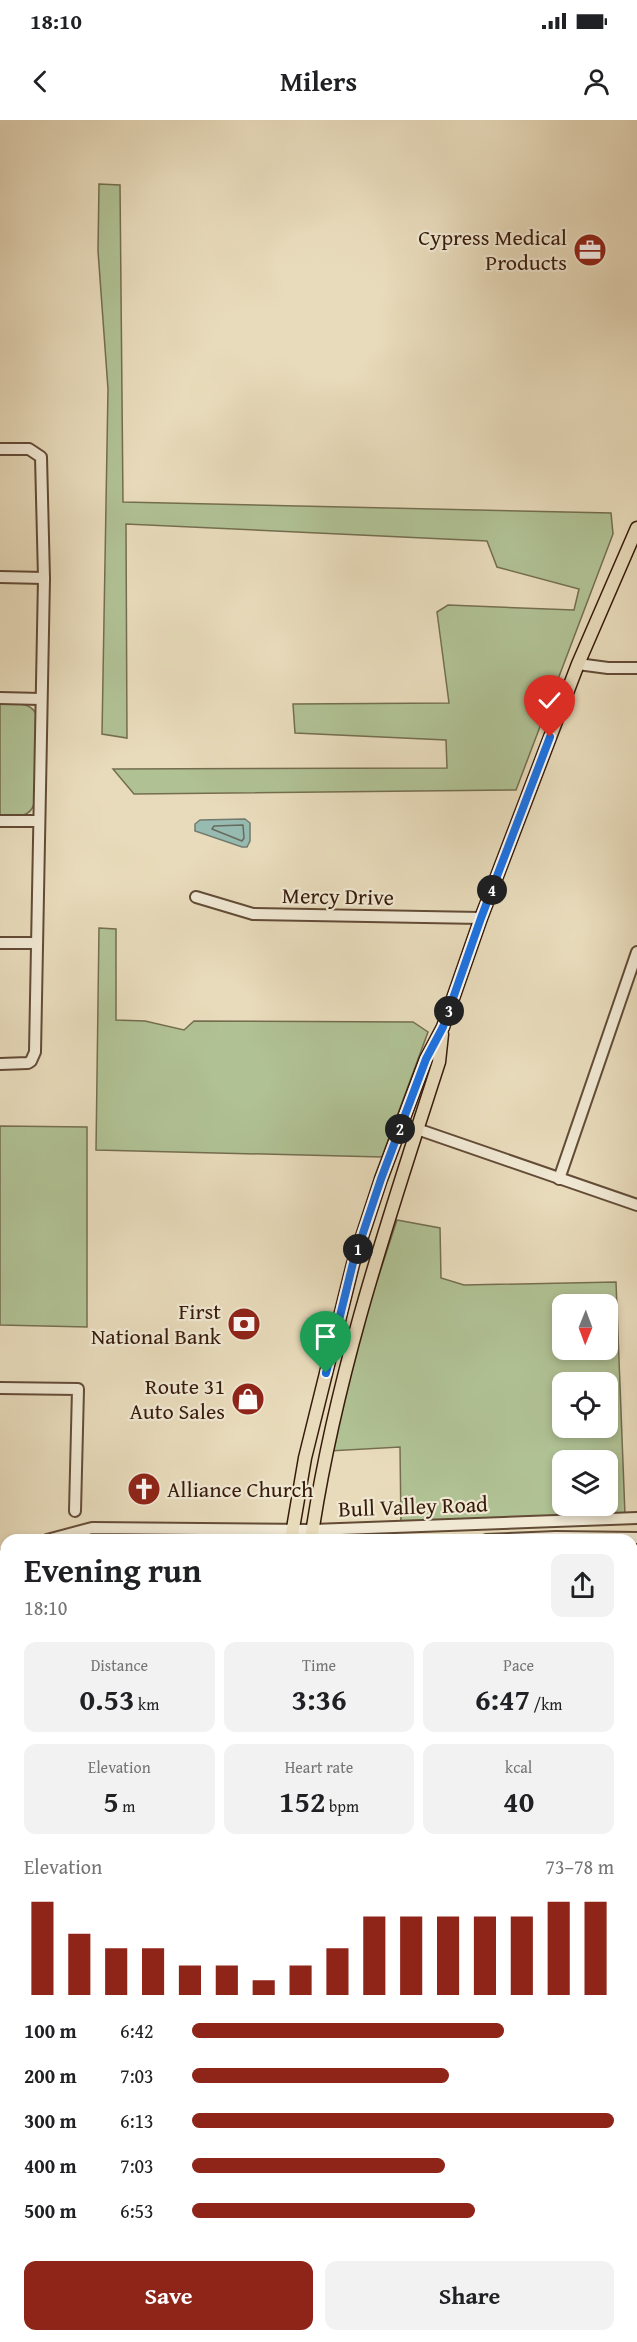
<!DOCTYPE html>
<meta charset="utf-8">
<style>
body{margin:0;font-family:"Gentium Book Plus",serif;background:#f2f2f2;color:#202124;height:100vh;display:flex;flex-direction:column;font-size:22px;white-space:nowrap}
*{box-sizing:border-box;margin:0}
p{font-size:20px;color:#757577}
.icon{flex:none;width:33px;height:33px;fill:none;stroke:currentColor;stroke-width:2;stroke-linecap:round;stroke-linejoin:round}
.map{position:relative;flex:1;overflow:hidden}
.panel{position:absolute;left:0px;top:1414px;width:638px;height:808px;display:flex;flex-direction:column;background:#fff;border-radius:18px 18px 0 0;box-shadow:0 3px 9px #0003}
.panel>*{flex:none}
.needle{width:39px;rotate:181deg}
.tools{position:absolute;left:552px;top:1174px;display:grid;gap:12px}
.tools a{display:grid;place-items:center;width:66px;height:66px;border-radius:12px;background:#fff;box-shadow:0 3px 9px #0003;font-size:30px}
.pin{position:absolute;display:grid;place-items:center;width:51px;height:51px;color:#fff;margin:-62px -26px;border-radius:50% 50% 50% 0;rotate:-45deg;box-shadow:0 0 6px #0007}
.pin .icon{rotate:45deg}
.km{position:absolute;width:30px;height:30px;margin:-15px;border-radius:50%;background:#222;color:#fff;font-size:16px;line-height:30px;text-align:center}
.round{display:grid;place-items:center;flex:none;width:63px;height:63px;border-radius:12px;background:#f2f2f2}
.summary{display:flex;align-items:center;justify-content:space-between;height:102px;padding:0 24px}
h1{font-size:33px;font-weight:800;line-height:45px}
.stats{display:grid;grid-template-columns:repeat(3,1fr);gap:9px;height:102px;padding:6px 24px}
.stats div{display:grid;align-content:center;border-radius:12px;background:#f2f2f2;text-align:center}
.stats b{font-size:30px;font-weight:800}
.stats small{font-size:16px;font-weight:400}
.stats p{font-size:16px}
.chart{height:168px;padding:12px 24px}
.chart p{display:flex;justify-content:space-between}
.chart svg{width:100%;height:108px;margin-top:6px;stroke:#8f2418;stroke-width:6}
.button{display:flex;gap:12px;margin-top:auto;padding:12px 24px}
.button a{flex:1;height:69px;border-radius:12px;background:#8f2418;color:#fff;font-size:24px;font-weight:800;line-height:69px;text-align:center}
.button a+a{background:#f2f2f2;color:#202124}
ul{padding:0 24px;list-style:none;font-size:20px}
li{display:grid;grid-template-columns:96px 72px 1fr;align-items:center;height:45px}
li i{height:15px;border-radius:8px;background:#8f2418}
.status{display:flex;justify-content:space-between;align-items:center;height:42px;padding:0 30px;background:#fff;direction:ltr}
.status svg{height:16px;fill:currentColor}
header{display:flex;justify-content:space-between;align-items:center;height:78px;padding:0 24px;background:#fff;font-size:27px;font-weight:800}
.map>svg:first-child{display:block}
.green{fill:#b0c194;stroke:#746e4f;stroke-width:1.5;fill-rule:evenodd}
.water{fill:#97bbb1;stroke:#717b6e;stroke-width:1.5}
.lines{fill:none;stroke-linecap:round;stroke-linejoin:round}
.shore{stroke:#676b5e;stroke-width:1.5}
.minor-casing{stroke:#634b36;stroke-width:14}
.major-casing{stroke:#371b0a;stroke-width:15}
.minor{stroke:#f0e8d3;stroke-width:10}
.major{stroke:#e8dbbb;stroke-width:12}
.route-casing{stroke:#fff;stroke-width:12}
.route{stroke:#1a73e8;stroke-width:8}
.labels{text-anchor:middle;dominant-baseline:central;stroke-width:4.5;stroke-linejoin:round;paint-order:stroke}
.poi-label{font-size:22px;fill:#371b0a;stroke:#f0e8d3;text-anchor:end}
.street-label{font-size:22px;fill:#371b0a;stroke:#f0e8d3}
</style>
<div class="status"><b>18:10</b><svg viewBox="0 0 49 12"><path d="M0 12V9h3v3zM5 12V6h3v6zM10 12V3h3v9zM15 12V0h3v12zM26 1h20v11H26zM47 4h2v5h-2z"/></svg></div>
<header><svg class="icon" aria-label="back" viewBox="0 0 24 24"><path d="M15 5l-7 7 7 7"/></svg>Milers<svg class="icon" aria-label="person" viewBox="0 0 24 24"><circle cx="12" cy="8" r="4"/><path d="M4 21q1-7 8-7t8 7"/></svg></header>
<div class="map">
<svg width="637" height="2222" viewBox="0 0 637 2222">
<rect width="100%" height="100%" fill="#e8dbbb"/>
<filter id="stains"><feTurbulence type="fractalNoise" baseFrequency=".00333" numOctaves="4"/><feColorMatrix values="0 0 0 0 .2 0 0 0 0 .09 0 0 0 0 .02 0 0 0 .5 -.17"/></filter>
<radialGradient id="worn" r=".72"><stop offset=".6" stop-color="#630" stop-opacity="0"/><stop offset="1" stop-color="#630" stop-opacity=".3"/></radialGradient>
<g class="green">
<polygon points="99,64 120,65 123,382 611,393 613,414 516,670 134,674 113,649 447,648 446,620 295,613 293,584 449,583 437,492 448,485 574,490 579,469 497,447 487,421 126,404 127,618 102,614 108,269 98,131"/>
<path d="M0,584C15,584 32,580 38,598L34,684C30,699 13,696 0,696Z"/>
<polygon points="99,808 116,809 116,900 145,901 184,910 194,901 413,902 428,912 382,1037 96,1030"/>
<polygon points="0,1006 87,1007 87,1207 0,1205"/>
<path d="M397,1100L440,1108L441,1158L464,1165L616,1162L625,1395L401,1406L400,1327L329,1331L340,1274ZM562,1185H608V1230H562ZM562,1263H608V1308H562ZM562,1341H608V1386H562Z"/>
<polygon points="632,1608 637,1616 637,1681 632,1684"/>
<polygon points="632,1716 637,1716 637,2222 565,2222 566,2217 632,2217"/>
<polygon points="0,1822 6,1822 6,2217 110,2217 110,2222 0,2222"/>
</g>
<polygon class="water" points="245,699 250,703 250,721 247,727 242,727 195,711 195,704 200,700"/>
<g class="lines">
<polygon class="shore" points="243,705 244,718 242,721 212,709 214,706"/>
<g class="minor-casing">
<g id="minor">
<polyline points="0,329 29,329 41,337 44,458 35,932 31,941 28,943 0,944"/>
<polyline points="0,457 44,458"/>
<polyline points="578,544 608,548 637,548"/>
<polyline points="0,578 41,579"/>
<polyline points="0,701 39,701"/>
<polyline points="196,777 253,794 481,798"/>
<polyline points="0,823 36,823"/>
<polyline points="417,1009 637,1085"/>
<polyline points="559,1059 637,832"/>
<polyline points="0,1268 78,1269 75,1391"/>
<polyline points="47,1420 92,1408 313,1410 637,1398"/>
<polyline points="486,1420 556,1417 637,1418"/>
<polyline points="0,1436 6,1434"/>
<polyline points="0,1455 6,1453"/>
<polyline points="0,1693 6,1693"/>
</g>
</g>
<g class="major-casing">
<g id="major">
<polyline points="291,1420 305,1338 353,1144 381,1059 426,939 443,907 481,798 578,544 637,408"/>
<path d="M311,1420C335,1256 388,1100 439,942L442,914"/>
<polyline points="268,2217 268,2222"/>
</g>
</g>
<use href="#minor" class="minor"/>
<use href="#major" class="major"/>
</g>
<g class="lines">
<g class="route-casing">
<polyline id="route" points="326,1253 353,1143 381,1059 426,939 443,907 481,798 550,617"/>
</g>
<use href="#route" class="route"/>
</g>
<defs>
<g id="office-disc" transform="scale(1.725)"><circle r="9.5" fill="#8f2418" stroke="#f0e8d3"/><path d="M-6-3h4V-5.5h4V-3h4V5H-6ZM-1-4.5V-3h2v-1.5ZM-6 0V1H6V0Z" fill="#fff"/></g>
<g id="bank-disc" transform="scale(1.725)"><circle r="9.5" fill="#8f2418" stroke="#f0e8d3"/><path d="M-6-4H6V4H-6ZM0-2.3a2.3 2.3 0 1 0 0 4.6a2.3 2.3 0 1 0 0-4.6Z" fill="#fff"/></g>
<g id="shop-disc" transform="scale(1.725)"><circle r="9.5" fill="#8f2418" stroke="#f0e8d3"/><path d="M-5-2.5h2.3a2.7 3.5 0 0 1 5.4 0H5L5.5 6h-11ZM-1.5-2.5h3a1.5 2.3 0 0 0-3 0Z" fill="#fff"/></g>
<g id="church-disc" transform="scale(1.725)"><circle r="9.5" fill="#8f2418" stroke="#f0e8d3"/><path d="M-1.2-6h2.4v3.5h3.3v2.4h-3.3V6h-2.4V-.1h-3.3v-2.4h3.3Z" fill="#fff"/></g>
</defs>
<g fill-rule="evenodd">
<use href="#office-disc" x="590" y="130"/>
<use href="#bank-disc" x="244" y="1204"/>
<use href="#shop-disc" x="248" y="1279"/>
<use href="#church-disc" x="144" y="1369"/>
</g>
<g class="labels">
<g class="poi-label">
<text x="567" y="117">Cypress Medical<tspan x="567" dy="25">Products</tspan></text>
<text x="221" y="1191">First<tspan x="221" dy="25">National Bank</tspan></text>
<text x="225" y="1266">Route 31<tspan x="225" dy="25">Auto Sales</tspan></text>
<text x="167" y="1369" text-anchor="start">Alliance Church</text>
</g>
<g class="street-label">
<text transform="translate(338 776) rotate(1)">Mercy Drive</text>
<text transform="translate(413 1386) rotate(-2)">Bull Valley Road</text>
</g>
</g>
<rect width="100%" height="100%" filter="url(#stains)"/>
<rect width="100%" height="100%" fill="url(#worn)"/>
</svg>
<div class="tools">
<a><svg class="needle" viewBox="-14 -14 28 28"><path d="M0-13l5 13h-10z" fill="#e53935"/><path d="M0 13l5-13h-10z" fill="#757577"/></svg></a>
<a><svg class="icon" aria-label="locate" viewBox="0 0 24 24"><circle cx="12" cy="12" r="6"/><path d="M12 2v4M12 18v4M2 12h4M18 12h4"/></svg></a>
<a><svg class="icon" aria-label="layers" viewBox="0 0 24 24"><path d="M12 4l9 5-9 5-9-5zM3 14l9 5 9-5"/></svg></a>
</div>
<div class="pin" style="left:326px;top:1253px;background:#1e9e55"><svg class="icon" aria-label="arrive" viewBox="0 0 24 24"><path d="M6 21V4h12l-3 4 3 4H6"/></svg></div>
<div class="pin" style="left:550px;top:617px;background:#d93025"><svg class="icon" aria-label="check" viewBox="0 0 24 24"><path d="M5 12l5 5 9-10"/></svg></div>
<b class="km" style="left:358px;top:1129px">1</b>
<b class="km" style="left:400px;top:1009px">2</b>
<b class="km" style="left:449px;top:891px">3</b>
<b class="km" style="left:492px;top:770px">4</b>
<section class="panel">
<div class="summary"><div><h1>Evening run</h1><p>18:10</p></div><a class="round"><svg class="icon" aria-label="share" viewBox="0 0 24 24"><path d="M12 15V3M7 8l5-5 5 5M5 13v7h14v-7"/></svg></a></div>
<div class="stats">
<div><p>Distance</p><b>0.53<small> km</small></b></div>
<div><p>Time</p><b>3:36</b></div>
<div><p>Pace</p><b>6:47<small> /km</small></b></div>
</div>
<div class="stats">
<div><p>Elevation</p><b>5<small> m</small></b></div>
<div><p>Heart rate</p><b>152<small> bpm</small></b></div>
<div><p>kcal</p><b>40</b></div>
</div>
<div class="chart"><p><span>Elevation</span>73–78 m</p>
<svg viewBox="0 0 160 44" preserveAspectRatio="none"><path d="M5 44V6M15 44V19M25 44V25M35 44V25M45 44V32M55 44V32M65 44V38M75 44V32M85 44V25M95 44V12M105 44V12M115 44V12M125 44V12M135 44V12M145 44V6M155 44V6"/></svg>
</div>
<ul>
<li><b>100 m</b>6:42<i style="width:74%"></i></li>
<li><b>200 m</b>7:03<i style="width:61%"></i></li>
<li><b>300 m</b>6:13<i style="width:100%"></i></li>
<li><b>400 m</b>7:03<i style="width:60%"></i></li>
<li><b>500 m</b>6:53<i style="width:67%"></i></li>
</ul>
<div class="button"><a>Save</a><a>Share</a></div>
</section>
</div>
